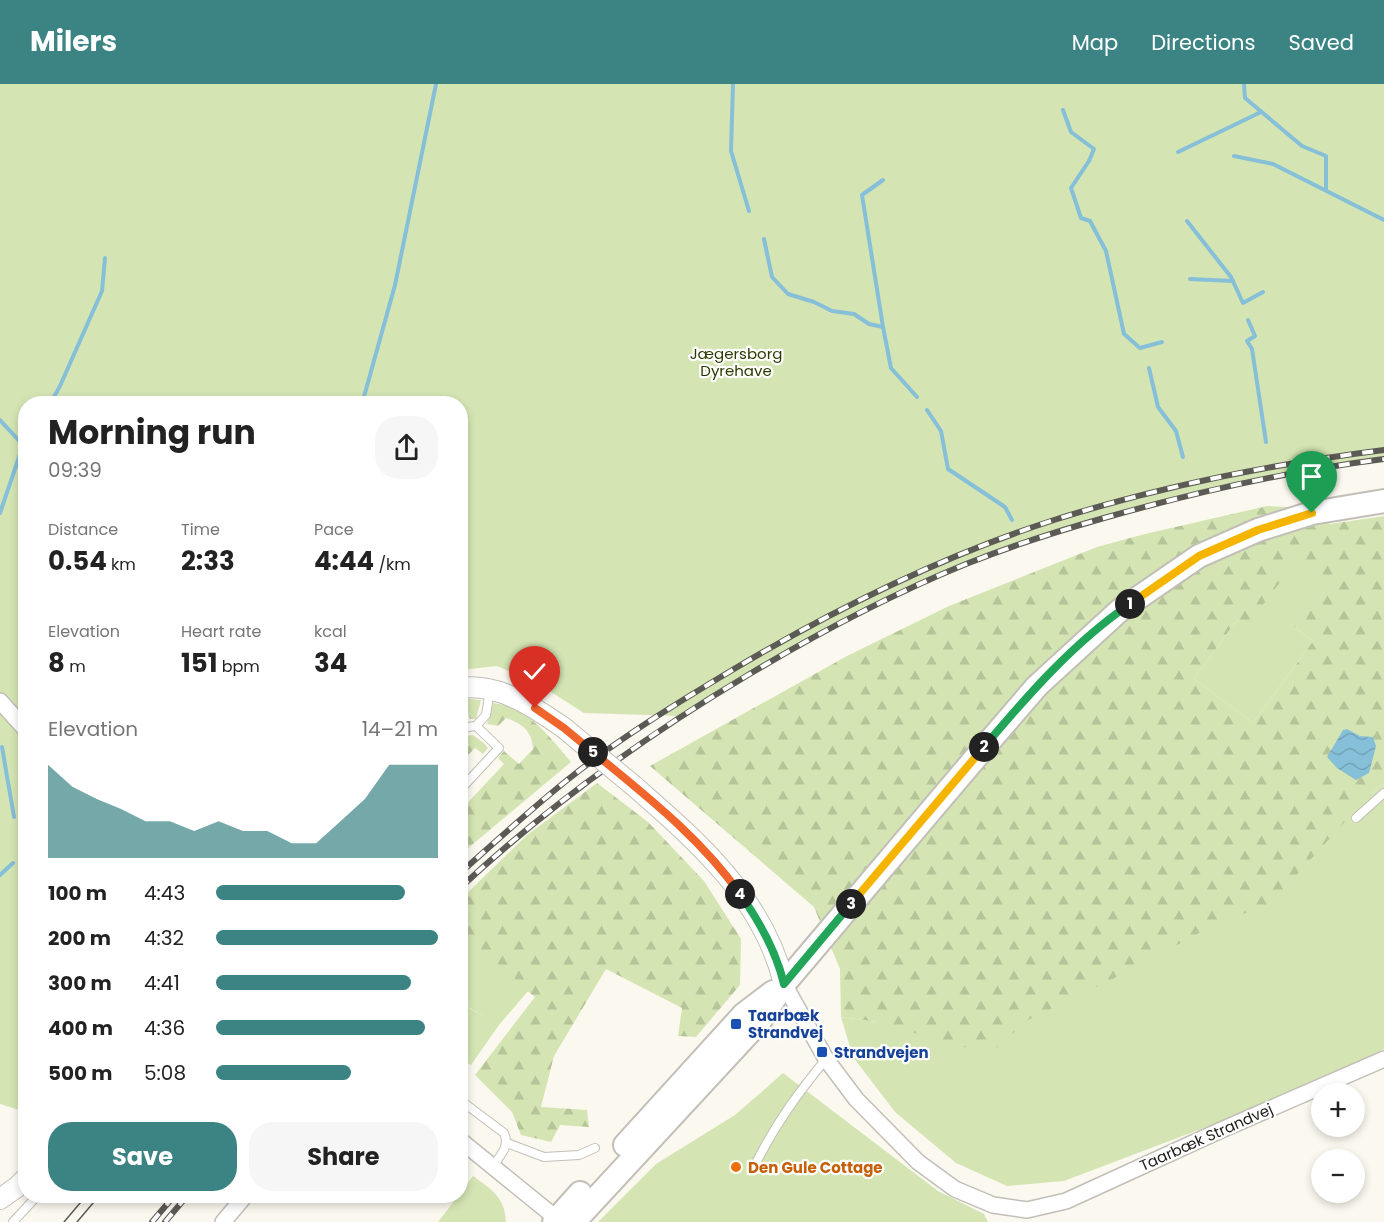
<!DOCTYPE html>
<meta charset="utf-8">
<style>
body{margin:0;font-family:Poppins,sans-serif;background:#f6f6f6;color:#222;height:100vh;display:flex;flex-direction:column;font-size:22px;white-space:nowrap}
*{box-sizing:border-box;margin:0}
p{font-size:20px;color:#767676}
.icon{flex:none;width:33px;height:33px;fill:none;stroke:currentColor;stroke-width:2;stroke-linecap:round;stroke-linejoin:round}
.map{position:relative;flex:1;overflow:hidden}
.panel{position:absolute;left:18px;top:312px;width:450px;height:807px;display:flex;flex-direction:column;background:#fff;border-radius:24px;box-shadow:0 3px 9px #0003}
.panel>*{flex:none}
.fabs{position:absolute;left:1311px;top:999px;display:grid;gap:12px}
.fabs a{display:grid;place-items:center;width:54px;height:54px;border-radius:50%;background:#fff;box-shadow:0 3px 9px #0003;font-size:30px}
.pin{position:absolute;display:grid;place-items:center;width:51px;height:51px;color:#fff;margin:-62px -26px;border-radius:50% 50% 50% 0;rotate:-45deg;box-shadow:0 0 6px #0007}
.pin .icon{rotate:45deg}
.km{position:absolute;width:30px;height:30px;margin:-15px;border-radius:50%;background:#222;color:#fff;font-size:16px;line-height:30px;text-align:center}
.round{display:grid;place-items:center;flex:none;width:63px;height:63px;border-radius:24px;background:#f6f6f6}
.overview{display:flex;align-items:center;justify-content:space-between;height:102px;padding:0 30px}
h1{font-size:33px;font-weight:700;line-height:45px}
.figures{display:grid;grid-template-columns:repeat(3,1fr);gap:9px;height:102px;padding:6px 30px}
.figures div{display:grid;align-content:center}
.figures b{font-size:26px;font-weight:700}
.figures small{font-size:16px;font-weight:400}
.figures p{font-size:16px}
.chart{height:168px;padding:12px 30px}
.chart p{display:flex;justify-content:space-between}
.chart svg{width:100%;height:108px;margin-top:6px;fill:#3c8484;opacity:.7}
.action{display:flex;gap:12px;margin-top:auto;padding:12px 30px}
.action a{flex:1;height:69px;border-radius:24px;background:#3c8484;color:#fff;font-size:24px;font-weight:700;line-height:69px;text-align:center}
.action a+a{background:#f6f6f6;color:#222}
ul{padding:0 30px;list-style:none;font-size:20px}
li{display:grid;grid-template-columns:96px 72px 1fr;align-items:center;height:45px}
li i{height:15px;border-radius:8px;background:#3c8484}
header{display:flex;align-items:center;gap:36px;box-sizing:border-box;height:84px;padding:0 30px;background:#3c8484;color:#fff}
header strong{font-size:28px}
nav{display:flex;gap:33px;margin-inline-start:auto;font-size:21px}
.map>svg:first-child{display:block}
.forest{fill:url(#forest-firs);fill-rule:evenodd}
.park{fill:#d4e5b3}
.water{fill:url(#water-waves)}
.lines{fill:none;stroke-linecap:round;stroke-linejoin:round}
.stream{stroke:#86bfd8;stroke-width:4}
.service-casing{stroke:#c2bfb7;stroke-width:10}
.minor-casing{stroke:#c2bfb7;stroke-width:18}
.tertiary-casing{stroke:#c2bfb7;stroke-width:22}
.secondary-casing{stroke:#c2bfb7;stroke-width:26}
.service{stroke:#fff;stroke-width:8}
.minor{stroke:#fff;stroke-width:15}
.tertiary{stroke:#fff;stroke-width:20}
.secondary{stroke:#fff;stroke-width:22}
.tram{stroke:#5c5a55;stroke-width:1.5}
.rail-casing{stroke:#5c5a55;stroke-width:6}
.rail{stroke:#fff;stroke-width:4;stroke-dasharray:11;stroke-linecap:butt}
.tertiary-bridge-casing{stroke:#c2bfb7;stroke-width:22;stroke-linecap:butt}
.tertiary-bridge{stroke:#fff;stroke-width:20}
.split-1-casing{stroke:#fff;stroke-width:12}
.split-2-casing{stroke:#fff;stroke-width:12}
.split-3-casing{stroke:#fff;stroke-width:12}
.split-4-casing{stroke:#fff;stroke-width:12}
.split-5-casing{stroke:#fff;stroke-width:12}
.split-6-casing{stroke:#fff;stroke-width:12}
.split-1{stroke:#f5b400;stroke-width:8}
.split-2{stroke:#22a559;stroke-width:8}
.split-3{stroke:#f5b400;stroke-width:8}
.split-4{stroke:#22a559;stroke-width:8}
.split-5{stroke:#f0652b;stroke-width:8}
.split-6{stroke:#f0652b;stroke-width:8}
.transit-dot{fill:#1a4fb4;stroke:#fff;stroke-width:2}
.food-dot{fill:#e8710a;stroke:#fff;stroke-width:2}
.labels{text-anchor:middle;dominant-baseline:central;stroke-width:4.5;stroke-linejoin:round;paint-order:stroke}
.park-label{font-size:15px;fill:#2c3a01;stroke:#fff}
.transit-label{font-size:15px;font-weight:bold;fill:#164399;stroke:#fff;text-anchor:start}
.street-label{font-size:15px;fill:#1d1c19;stroke:#fff}
.food-label{font-size:15px;font-weight:bold;fill:#c56008;stroke:#fff;text-anchor:start}
</style>
<header>
<strong>Milers</strong>
<nav><a>Map</a><a>Directions</a><a>Saved</a></nav>
</header>
<div class="map">
<svg width="1384" height="1138" viewBox="0 0 1384 1138">
<defs>
<pattern id="forest-firs" width="22" height="20" patternUnits="userSpaceOnUse" patternTransform="scale(1.5)"><rect width="22" height="20" fill="#d4e5b3"/><path d="M5 1l3.5 6h-7zM16 11l3.5 6h-7z" fill="#b6c499"/></pattern>
<pattern id="water-waves" width="16" height="10" patternUnits="userSpaceOnUse" patternTransform="scale(1.5)"><rect width="16" height="10" fill="#86bfd8"/><path d="M0 5q4-4 8 0t8 0" fill="none" stroke="#73a4b9"/></pattern>
</defs>
<rect width="100%" height="100%" fill="#fbf8ef"/>
<g class="forest">
<path d="M1267,422L1287,423L1330,440L1384,432V700L1370,710L1371,751L1018,1062L876,938L841,933L840,885L814,823L650,682L847,572L949,522L1097,463L1145,450ZM1237,536L1247,543L1292,541L1313,557L1253,639L1194,595Z"/>
<polygon points="461,614 481,616 476,635 470,635 467,626 461,626"/>
<path d="M493,619C528,623 549,652 571,678L461,770L460,727L504,680L498,674L504,667L519,680L533,665C532,647 523,640 506,634L498,642L487,640Z"/>
<polygon points="473,651 484,659 488,664 483,670 475,664 461,678 461,663 468,659 465,652"/>
<polygon points="597,699 648,738 704,797 741,855 740,901 696,953 678,952 682,924 606,885 554,972 541,1023 587,1026 589,1043 560,1041 551,1058 521,1051 512,1028 475,991 535,913 461,855 461,815 527,751"/>
</g>
<g class="park">
<polygon points="0,0 1384,0 1384,375 1329,382 1164,417 1057,447 968,479 882,516 777,574 679,632 584,629 537,599 497,582 461,586 460,320 26,320 25,1028 0,1020"/>
<polygon points="1293,481 1321,501 1292,541 1313,557 1253,639 1194,595 1237,536 1247,542"/>
<polygon points="1384,700 1384,965 1259,1023 1064,1097 1007,1102 956,1079 895,1028 853,973 841,933 876,938 989,970 1028,936 1135,884 1208,844 1271,819 1370,710"/>
<polygon points="461,852 529,906 499,941 471,981 461,976 461,920 485,933 461,919"/>
<polygon points="783,989 938,1107 984,1130 988,1138 598,1138 656,1080 735,1031"/>
<path d="M473,1092C492,1106 505,1113 506,1138H438L458,1112H460L461,1108Z"/>
</g>
<polygon class="water" points="1347,645 1360,652 1373,653 1376,662 1369,689 1356,696 1337,684 1327,673 1343,646"/>
<g class="lines">
<g class="stream">
<polyline points="733,0 731,67 749,127"/>
<polyline points="1244,0 1245,14 1302,62 1326,72 1326,106"/>
<polyline points="1063,26 1071,48 1094,65 1089,77 1071,104 1081,134 1090,137 1106,167 1124,250 1140,264 1162,258"/>
<polyline points="1178,68 1261,28"/>
<polyline points="1234,72 1273,80 1384,136"/>
<polyline points="883,96 862,111 883,243"/>
<polyline points="1187,137 1231,193 1243,219 1263,208"/>
<polyline points="764,155 772,193 788,210 814,218 832,227 854,230 869,240 883,243 891,284 917,313"/>
<polyline points="1190,195 1233,197"/>
<polyline points="1248,236 1255,252 1247,257 1252,265 1266,358"/>
<polyline points="1149,284 1158,323 1176,347 1183,373"/>
<polyline points="50,320 60,302 102,207 105,174"/>
<polyline points="362,320 395,201 436,0"/>
<polyline points="927,326 941,347 948,385 1005,423 1012,436"/>
<polyline points="0,336 24,362"/>
<polyline points="0,429 20,370 26,360"/>
<polyline points="2,663 14,733"/>
<polyline points="20,757 22,768"/>
<polyline points="0,791 13,779"/>
</g>
<g class="service-casing">
<g id="service">
<polyline points="460,644 476,642 486,631 490,606"/>
<polyline points="460,706 499,664 476,642"/>
<polyline points="1356,734 1384,709"/>
<path d="M460,1016L504,1049C510,1062 501,1070 494,1081"/>
<polyline points="507,1059 544,1073 579,1071 595,1064"/>
<path d="M757,1077C777,1038 798,1009 826,975"/>
<polyline points="13,1138 37,1112"/>
</g>
</g>
<g class="minor-casing">
<g id="minor">
<polyline points="0,617 26,646"/>
<polyline points="784,900 826,975 856,1015 918,1078 955,1105 993,1121 1027,1126 1066,1117 1219,1047 1384,975"/>
<polyline points="460,1056 561,1138"/>
<polyline points="223,1138 245,1112"/>
</g>
</g>
<g class="tertiary-casing">
<g id="tertiary">
<path d="M460,604C499,599 534,623 564,644"/>
<path d="M634,702C697,757 764,815 784,900"/>
<polyline points="0,1115 17,1103 26,1094"/>
</g>
</g>
<g class="secondary-casing">
<g id="secondary">
<polyline points="625,1061 744,930 773,908"/>
<polyline points="554,1138 580,1109"/>
<polyline points="574,1138 760,937 784,900 1000,645 1037,602 1119,527 1199,472 1258,446 1312,429 1384,417"/>
</g>
</g>
<use href="#service" class="service"/>
<use href="#minor" class="minor"/>
<use href="#tertiary" class="tertiary"/>
<use href="#secondary" class="secondary"/>
<g class="tram">
<polyline points="64,1138 86,1112"/>
<polyline points="77,1138 99,1112"/>
</g>
<g class="rail-casing">
<g id="rail">
<path d="M460,789C495,758 530,726 566,697C618,655 677,619 734,585C835,525 942,472 1054,436C1161,402 1273,380 1384,366"/>
<path d="M460,804C549,721 644,653 748,591C818,549 890,511 966,480C1011,462 1058,447 1104,434C1196,408 1289,387 1384,375"/>
<polyline points="152,1138 174,1112"/>
<polyline points="165,1138 187,1112"/>
</g>
</g>
<use href="#rail" class="rail"/>
<g class="tertiary-bridge-casing">
<polyline id="tertiary-bridge" points="564,644 634,702"/>
</g>
<use href="#tertiary-bridge" class="tertiary-bridge"/>
</g>
<g class="lines">
<g class="split-1-casing">
<polyline id="split-1" points="1130,520 1199,472 1258,446 1312,429"/>
</g>
<g class="split-2-casing">
<path id="split-2" d="M984,663C1027,612 1074,558 1130,520"/>
</g>
<g class="split-3-casing">
<polyline id="split-3" points="851,820 984,663"/>
</g>
<g class="split-4-casing">
<path id="split-4" d="M740,810C760,838 776,867 784,900L851,820"/>
</g>
<g class="split-5-casing">
<path id="split-5" d="M593,668C645,711 701,754 740,810"/>
</g>
<g class="split-6-casing">
<polyline id="split-6" points="535,624 564,644 593,668"/>
</g>
<use href="#split-1" class="split-1"/>
<use href="#split-2" class="split-2"/>
<use href="#split-3" class="split-3"/>
<use href="#split-4" class="split-4"/>
<use href="#split-5" class="split-5"/>
<use href="#split-6" class="split-6"/>
</g>
<g class="transit-dot">
<rect x="730" y="934" width="12" height="12" rx="3"/>
<rect x="816" y="962" width="12" height="12" rx="3"/>
</g>
<circle class="food-dot" cx="736" cy="1083" r="6"/>
<g class="labels">
<g class="park-label">
<text x="736" y="269">Jægersborg<tspan x="736" dy="17">Dyrehave</tspan></text>
</g>
<g class="transit-label">
<text x="748" y="931">Taarbæk<tspan x="748" dy="17">Strandvej</tspan></text>
<text x="834" y="968">Strandvejen</text>
</g>
<g class="street-label">
<text transform="translate(1206 1053) rotate(-24)">Taarbæk Strandvej</text>
</g>
<g class="food-label">
<text x="748" y="1083">Den Gule Cottage</text>
</g>
</g>
</svg>
<div class="fabs">
<a>+</a>
<a>−</a>
</div>
<div class="pin" style="left:1312px;top:429px;background:#1e9e55"><svg class="icon" aria-label="arrive" viewBox="0 0 24 24"><path d="M6 21V4h12l-3 4 3 4H6"/></svg></div>
<div class="pin" style="left:535px;top:624px;background:#d93025"><svg class="icon" aria-label="check" viewBox="0 0 24 24"><path d="M5 12l5 5 9-10"/></svg></div>
<b class="km" style="left:1130px;top:520px">1</b>
<b class="km" style="left:984px;top:663px">2</b>
<b class="km" style="left:851px;top:820px">3</b>
<b class="km" style="left:740px;top:810px">4</b>
<b class="km" style="left:593px;top:668px">5</b>
<section class="panel">
<div class="overview"><div><h1>Morning run</h1><p>09:39</p></div><a class="round"><svg class="icon" aria-label="share" viewBox="0 0 24 24"><path d="M12 15V3M7 8l5-5 5 5M5 13v7h14v-7"/></svg></a></div>
<div class="figures">
<div><p>Distance</p><b>0.54<small> km</small></b></div>
<div><p>Time</p><b>2:33</b></div>
<div><p>Pace</p><b>4:44<small> /km</small></b></div>
</div>
<div class="figures">
<div><p>Elevation</p><b>8<small> m</small></b></div>
<div><p>Heart rate</p><b>151<small> bpm</small></b></div>
<div><p>kcal</p><b>34</b></div>
</div>
<div class="chart"><p><span>Elevation</span>14–21 m</p>
<svg viewBox="0 0 160 44" preserveAspectRatio="none"><path d="M0 44V6L10 15L20 20L30 24L40 29L50 29L60 33L70 29L80 33L90 33L100 38L110 38L120 29L130 20L140 6L150 6L160 6V44z"/></svg>
</div>
<ul>
<li><b>100 m</b>4:43<i style="width:85%"></i></li>
<li><b>200 m</b>4:32<i style="width:100%"></i></li>
<li><b>300 m</b>4:41<i style="width:88%"></i></li>
<li><b>400 m</b>4:36<i style="width:94%"></i></li>
<li><b>500 m</b>5:08<i style="width:61%"></i></li>
</ul>
<div class="action"><a>Save</a><a>Share</a></div>
</section>
</div>
